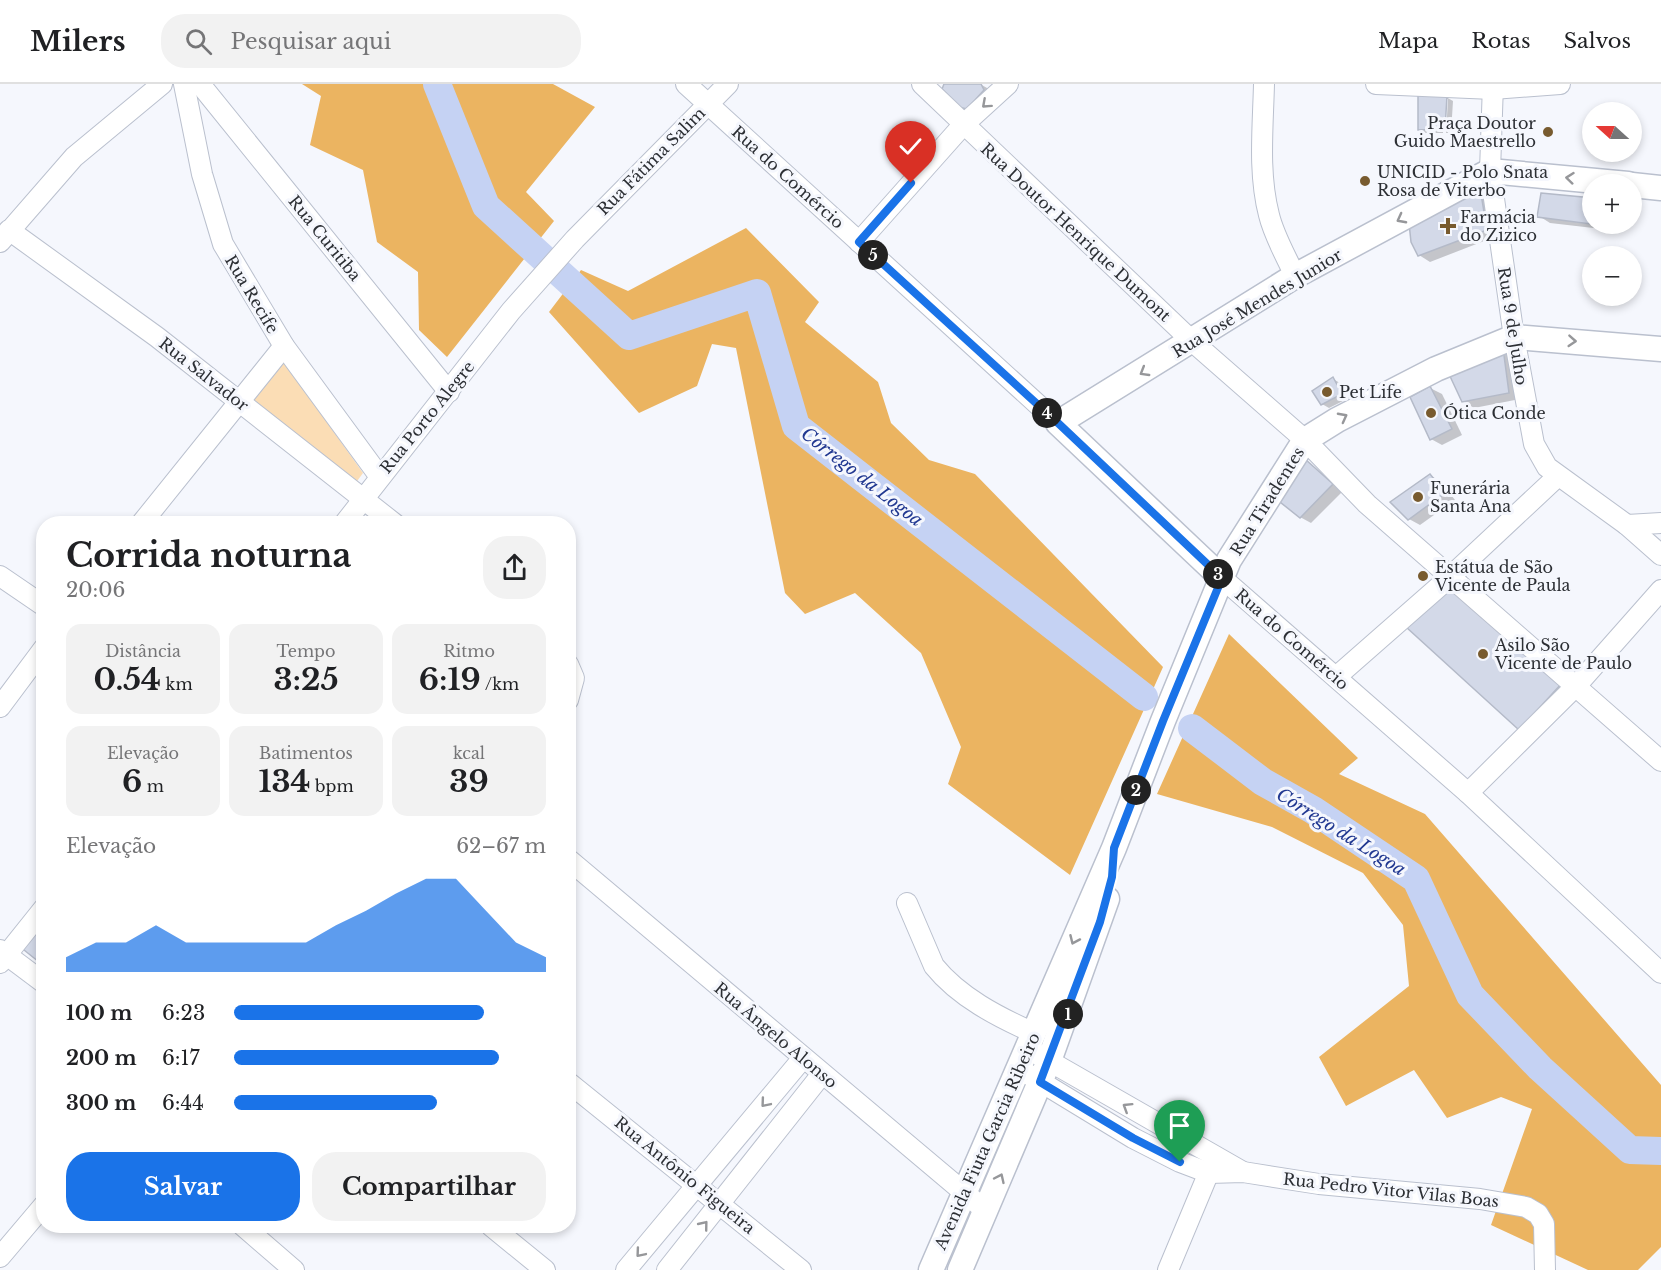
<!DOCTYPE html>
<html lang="pt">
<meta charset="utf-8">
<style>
body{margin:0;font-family:"Libre Baskerville",serif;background:#f2f2f2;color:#202124;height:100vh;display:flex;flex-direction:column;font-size:22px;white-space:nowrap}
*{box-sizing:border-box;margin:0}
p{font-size:20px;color:#757577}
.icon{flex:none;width:33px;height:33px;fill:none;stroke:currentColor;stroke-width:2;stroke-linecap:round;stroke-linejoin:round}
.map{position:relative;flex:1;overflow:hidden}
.drawer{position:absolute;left:36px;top:432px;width:540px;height:717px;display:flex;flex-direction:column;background:#fff;border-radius:24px;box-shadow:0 3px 9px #0003}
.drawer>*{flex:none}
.needle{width:39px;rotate:291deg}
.buttons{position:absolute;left:1582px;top:18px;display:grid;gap:12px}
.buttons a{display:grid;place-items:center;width:60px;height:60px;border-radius:50%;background:#fff;box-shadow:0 3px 9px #0003;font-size:30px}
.pin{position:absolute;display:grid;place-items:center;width:51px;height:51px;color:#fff;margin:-62px -26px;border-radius:50% 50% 50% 0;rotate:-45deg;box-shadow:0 0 6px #0007}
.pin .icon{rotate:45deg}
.km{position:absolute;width:30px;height:30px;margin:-15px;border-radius:50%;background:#222;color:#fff;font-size:16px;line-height:30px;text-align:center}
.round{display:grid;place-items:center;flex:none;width:63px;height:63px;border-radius:24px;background:#f2f2f2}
.headline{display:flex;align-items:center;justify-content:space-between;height:102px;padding:0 30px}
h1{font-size:33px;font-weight:700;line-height:45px}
.figures{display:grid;grid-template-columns:repeat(3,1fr);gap:9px;height:102px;padding:6px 30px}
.figures div{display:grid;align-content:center;border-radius:15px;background:#f2f2f2;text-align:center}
.figures b{font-size:30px;font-weight:700}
.figures small{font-size:16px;font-weight:400}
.figures p{font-size:16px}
.chart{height:168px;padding:12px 30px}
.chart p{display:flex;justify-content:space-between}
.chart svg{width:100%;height:108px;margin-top:6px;fill:#1a73e8;opacity:.7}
.action{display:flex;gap:12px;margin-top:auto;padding:12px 30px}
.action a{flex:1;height:69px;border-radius:24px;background:#1a73e8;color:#fff;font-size:24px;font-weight:700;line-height:69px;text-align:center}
.action a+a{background:#f2f2f2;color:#202124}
ul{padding:0 30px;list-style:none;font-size:20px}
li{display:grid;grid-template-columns:96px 72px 1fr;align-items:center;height:45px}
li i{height:15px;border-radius:8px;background:#1a73e8}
header{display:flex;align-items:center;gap:36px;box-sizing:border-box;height:84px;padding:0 30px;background:#fff;border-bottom:2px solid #e0e0e0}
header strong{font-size:28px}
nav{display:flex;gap:33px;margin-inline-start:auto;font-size:21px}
.search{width:420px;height:54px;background:#f2f2f2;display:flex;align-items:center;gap:15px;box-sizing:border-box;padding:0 21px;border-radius:24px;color:#757577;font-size:22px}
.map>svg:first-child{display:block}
.green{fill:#fbddb5}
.forest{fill:#ebb461}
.shadow{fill:#0003}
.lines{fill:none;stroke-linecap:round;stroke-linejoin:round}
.river{stroke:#c5d2f3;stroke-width:28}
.building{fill:#d3d9e8;stroke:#b4bac8;stroke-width:1.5}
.minor-casing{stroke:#bac0ce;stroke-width:22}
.major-casing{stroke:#bac0ce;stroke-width:27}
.minor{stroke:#fff;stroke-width:20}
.major{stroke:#fff;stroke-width:24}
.oneway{stroke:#96979a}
.route-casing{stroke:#fff;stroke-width:12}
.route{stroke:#1a73e8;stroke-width:8}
.poi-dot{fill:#785b2f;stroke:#f5f7fd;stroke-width:2}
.labels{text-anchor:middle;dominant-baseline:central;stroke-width:6;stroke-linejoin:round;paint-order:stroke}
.poi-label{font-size:16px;fill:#2c2f34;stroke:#f5f7fd;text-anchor:start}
.street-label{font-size:16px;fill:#2c2f34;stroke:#f5f7fd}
.water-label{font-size:18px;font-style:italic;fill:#213891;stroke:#f5f7fd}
</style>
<header>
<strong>Milers</strong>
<div class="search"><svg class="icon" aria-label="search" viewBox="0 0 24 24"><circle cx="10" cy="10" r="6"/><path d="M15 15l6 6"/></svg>Pesquisar aqui</div>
<nav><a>Mapa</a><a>Rotas</a><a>Salvos</a></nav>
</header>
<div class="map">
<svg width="1661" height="1186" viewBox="0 0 1661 1186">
<rect width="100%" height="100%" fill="#f5f7fd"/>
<polygon class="green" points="282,275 363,389 355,400 246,313"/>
<g class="forest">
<polygon points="302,0 553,0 595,23 526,108 554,137 447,273 419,246 418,188 377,158 363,86 310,61 321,12"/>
<polygon points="746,144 819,218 805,238 878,298 891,339 929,376 975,390 1163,583 1070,791 948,700 961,663 921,569 855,509 805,530 785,509 736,264 712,260 697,302 639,329 549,228 581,186 628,207"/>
<polygon points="1229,550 1358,674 1339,690 1425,730 1661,1001 1661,1163 1638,1186 1588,1186 1491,1141 1532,1025 1501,1013 1447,1034 1414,986 1346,1022 1319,973 1409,902 1403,841 1363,789 1272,743 1157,710"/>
</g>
<g class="shadow">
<polygon points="980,0 987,4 990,11 967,27 959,22"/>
<polygon points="1446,13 1453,17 1451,49 1446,49 1448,15 1445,15 1443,49 1426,49 1419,45"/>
<polygon points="1481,111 1492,118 1497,152 1430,178 1419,171"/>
<polygon points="1543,111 1593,115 1593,140 1602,140 1602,145 1550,139 1539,132"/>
<polygon points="1503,265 1514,271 1520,315 1474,324 1463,317"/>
<polygon points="1333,295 1340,299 1349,314 1329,324 1322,320"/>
<polygon points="1430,304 1442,310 1462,351 1442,361 1431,355"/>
<polygon points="1306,377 1343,407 1311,439 1300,433"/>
<polygon points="1430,391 1441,398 1455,416 1420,441 1409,435"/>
<polygon points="1408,543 1576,607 1535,653"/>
</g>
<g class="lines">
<g class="river">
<polyline points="437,0 486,122 629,252 757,209 796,342 1144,613"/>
<polyline points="1192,644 1263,698 1313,726 1416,795 1470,911 1540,984 1630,1066 1661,1067"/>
</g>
</g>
<g class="building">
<polygon points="944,0 981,0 984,6 967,25 958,23 942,5"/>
<polygon points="1418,11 1447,12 1445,45 1418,46"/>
<polygon points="1472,106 1481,110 1487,146 1418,172 1411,158 1409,139"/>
<polygon points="1541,109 1593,114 1591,140 1537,133"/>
<polygon points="1503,264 1509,309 1462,318 1448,288"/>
<polygon points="1333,293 1342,310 1321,321 1312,307"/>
<polygon points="1430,302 1452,345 1430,356 1410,313"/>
<polygon points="1305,375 1333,400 1300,434 1275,414"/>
<polygon points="1430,390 1445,409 1408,436 1390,418"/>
<polygon points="1447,503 1563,598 1519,646 1406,543"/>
<polygon points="44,831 44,882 19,862"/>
</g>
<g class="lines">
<g class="minor-casing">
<g id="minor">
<polyline points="184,0 202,90 223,160 284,262 380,393"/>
<polyline points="200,0 449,308"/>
<polyline points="686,0 1058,339"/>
<polyline points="922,0 1193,258 1305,356 1367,420 1661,677"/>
<path d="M1264,0C1263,43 1258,89 1269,131C1274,152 1286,172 1295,192"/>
<polyline points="1376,0 1493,5 1560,0"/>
<polyline points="1493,0 1490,87 1514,253 1534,360 1547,383 1627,441 1661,471"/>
<polyline points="9,146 157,253 395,440"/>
<polyline points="0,158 74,73 162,0"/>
<polyline points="859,158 963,41 1008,0"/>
<polyline points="141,440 284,262"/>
<polyline points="344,440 511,227 575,155 728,0"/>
<polyline points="1627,441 1661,439"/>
<polyline points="0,492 44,522"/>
<polyline points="1222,494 1468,709 1661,889"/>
<polyline points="568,580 574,594 568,616"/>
<polyline points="1336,593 1450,493 1558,392"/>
<polyline points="0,623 44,564"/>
<polyline points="1468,709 1577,601 1661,506"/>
<polyline points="568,775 985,1126"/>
<path d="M907,819L934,882C959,913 998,933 1034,949"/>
<polyline points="0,866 44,899"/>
<polyline points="0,879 44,824"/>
<polyline points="1037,970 1243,1088"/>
<polyline points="1018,984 1133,1054 1180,1078 1209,1089 1243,1088 1319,1100 1480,1115 1526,1123 1538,1130 1544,1140 1545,1186"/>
<polyline points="568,998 801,1186"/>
<polyline points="243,1142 294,1186"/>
<polyline points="491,1142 545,1186"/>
<polyline points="0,1173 44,1121"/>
<polyline points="626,1186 803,974"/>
<polyline points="667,1186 822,990"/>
<polyline points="1168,1186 1214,1076"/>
</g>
</g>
<g class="major-casing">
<g id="major">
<polyline points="1632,101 1661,104"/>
<polyline points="1222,494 1058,339 1295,192 1490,87 1628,100"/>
<polyline points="931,1186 1114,764 1163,637 1229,476 1305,356 1337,336 1436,285 1514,253 1661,265"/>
<polyline points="960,1186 1049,977 1107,815"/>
</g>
</g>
<use href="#minor" class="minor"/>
<use href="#major" class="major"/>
</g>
<defs><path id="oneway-chevron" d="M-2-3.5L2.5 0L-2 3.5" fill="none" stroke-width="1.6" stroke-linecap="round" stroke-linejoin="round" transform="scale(1.5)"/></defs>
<g class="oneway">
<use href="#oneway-chevron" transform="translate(986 20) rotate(138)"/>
<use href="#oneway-chevron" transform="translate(1570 94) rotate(-174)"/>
<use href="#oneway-chevron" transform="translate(1401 135) rotate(152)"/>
<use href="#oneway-chevron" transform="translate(1572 257) rotate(4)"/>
<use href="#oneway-chevron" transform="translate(1144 288) rotate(149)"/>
<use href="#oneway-chevron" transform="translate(1343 333) rotate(-28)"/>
<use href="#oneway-chevron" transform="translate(1074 856) rotate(114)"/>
<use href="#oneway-chevron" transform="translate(765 1019) rotate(130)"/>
<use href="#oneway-chevron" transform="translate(1127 1023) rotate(-148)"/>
<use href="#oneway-chevron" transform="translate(1000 1094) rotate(-65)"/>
<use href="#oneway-chevron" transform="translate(704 1141) rotate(-51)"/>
<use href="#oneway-chevron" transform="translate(640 1169) rotate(130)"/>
</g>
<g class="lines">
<g class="route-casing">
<polyline id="route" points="911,99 859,158 1058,339 1222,494 1163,637 1114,764 1112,793 1100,838 1040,998 1133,1054 1180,1078"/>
</g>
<use href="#route" class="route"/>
</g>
<g class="poi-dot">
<circle cx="1548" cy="48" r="6"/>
<circle cx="1365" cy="97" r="6"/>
<path d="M1445 133h6v6h6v6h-6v6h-6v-6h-6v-6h6z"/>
<circle cx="1327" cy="308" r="6"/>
<circle cx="1431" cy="329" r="6"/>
<circle cx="1418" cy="413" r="6"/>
<circle cx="1423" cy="492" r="6"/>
<circle cx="1483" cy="570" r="6"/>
</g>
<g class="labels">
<g class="poi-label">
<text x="1536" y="39" text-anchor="end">Praça Doutor<tspan x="1536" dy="18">Guido Maestrello</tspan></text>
<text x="1377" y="88">UNICID - Polo Snata<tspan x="1377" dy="18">Rosa de Viterbo</tspan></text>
<text x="1460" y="133">Farmácia<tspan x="1460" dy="18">do Zizico</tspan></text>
<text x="1339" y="308">Pet Life</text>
<text x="1443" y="329">Ótica Conde</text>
<text x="1430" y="404">Funerária<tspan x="1430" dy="18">Santa Ana</tspan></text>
<text x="1435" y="483">Estátua de São<tspan x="1435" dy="18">Vicente de Paula</tspan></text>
<text x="1495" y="561">Asilo São<tspan x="1495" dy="18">Vicente de Paulo</tspan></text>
</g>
<g class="street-label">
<text transform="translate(651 77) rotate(-45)">Rua Fátima Salim</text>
<text transform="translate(788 93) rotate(42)">Rua do Comércio</text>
<text transform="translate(1076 148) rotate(43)">Rua Doutor Henrique Dumont</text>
<text transform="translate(325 154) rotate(51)">Rua Curitiba</text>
<text transform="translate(252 210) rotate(59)">Rua Recife</text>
<text transform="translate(1257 219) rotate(-31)">Rua José Mendes Junior</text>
<text transform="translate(1513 242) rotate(81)">Rua 9 de Julho</text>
<text transform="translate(204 290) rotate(38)">Rua Salvador</text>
<text transform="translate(427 333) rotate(-51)">Rua Porto Alegre</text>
<text transform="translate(1267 417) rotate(-58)">Rua Tiradentes</text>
<text transform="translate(1292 555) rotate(41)">Rua do Comércio</text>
<text transform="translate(776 951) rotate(40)">Rua Ângelo Alonso</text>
<text transform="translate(987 1057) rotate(-66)">Avenida Fiuta Garcia Ribeiro</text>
<text transform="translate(685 1091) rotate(39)">Rua Antônio Figueira</text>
<text transform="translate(1391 1106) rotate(6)">Rua Pedro Vitor Vilas Boas</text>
</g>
<g class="water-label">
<text transform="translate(862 393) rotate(38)">Córrego da Logoa</text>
<text transform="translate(1341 748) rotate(32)">Córrego da Logoa</text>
</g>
</g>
</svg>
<div class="buttons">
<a><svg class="needle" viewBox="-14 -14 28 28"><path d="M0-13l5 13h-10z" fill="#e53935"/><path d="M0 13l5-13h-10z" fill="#757577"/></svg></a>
<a>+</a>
<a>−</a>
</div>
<div class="pin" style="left:1180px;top:1078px;background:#1e9e55"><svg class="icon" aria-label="arrive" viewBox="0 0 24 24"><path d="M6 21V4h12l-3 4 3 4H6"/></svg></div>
<div class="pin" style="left:911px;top:99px;background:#d93025"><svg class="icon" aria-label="check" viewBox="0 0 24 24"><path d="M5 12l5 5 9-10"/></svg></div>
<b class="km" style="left:1068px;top:930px">1</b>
<b class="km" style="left:1136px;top:706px">2</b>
<b class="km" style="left:1218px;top:490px">3</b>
<b class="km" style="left:1047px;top:329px">4</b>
<b class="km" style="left:873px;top:171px">5</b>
<section class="drawer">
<div class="headline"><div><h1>Corrida noturna</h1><p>20:06</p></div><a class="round"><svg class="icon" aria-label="share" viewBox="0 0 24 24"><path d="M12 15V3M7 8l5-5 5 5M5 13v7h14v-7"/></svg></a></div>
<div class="figures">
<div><p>Distância</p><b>0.54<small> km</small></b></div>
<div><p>Tempo</p><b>3:25</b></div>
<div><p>Ritmo</p><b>6:19<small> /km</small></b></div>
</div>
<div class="figures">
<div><p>Elevação</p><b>6<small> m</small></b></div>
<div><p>Batimentos</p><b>134<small> bpm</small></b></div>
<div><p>kcal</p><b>39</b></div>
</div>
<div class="chart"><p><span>Elevação</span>62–67 m</p>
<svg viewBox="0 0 160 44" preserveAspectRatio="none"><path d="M0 44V38L10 32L20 32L30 25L40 32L50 32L60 32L70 32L80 32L90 25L100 19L110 12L120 6L130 6L140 19L150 32L160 38V44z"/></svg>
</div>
<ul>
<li><b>100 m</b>6:23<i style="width:80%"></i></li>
<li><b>200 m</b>6:17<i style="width:85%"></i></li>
<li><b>300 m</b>6:44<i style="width:65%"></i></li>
</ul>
<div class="action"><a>Salvar</a><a>Compartilhar</a></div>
</section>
</div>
